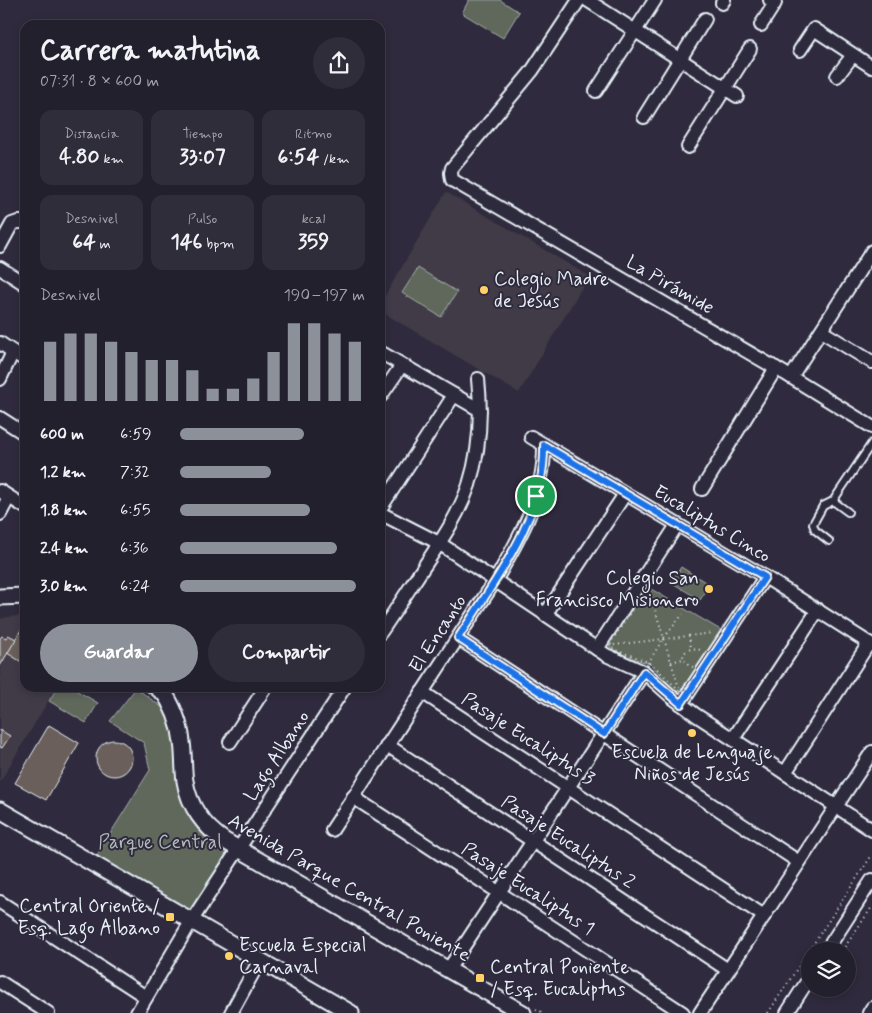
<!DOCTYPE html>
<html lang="es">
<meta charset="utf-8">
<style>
body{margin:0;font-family:Mynerve,sans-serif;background:#2f2d3a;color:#f1f3f6;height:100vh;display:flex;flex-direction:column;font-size:19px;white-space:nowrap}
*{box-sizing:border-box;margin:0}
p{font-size:16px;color:#a3a3aa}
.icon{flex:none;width:28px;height:28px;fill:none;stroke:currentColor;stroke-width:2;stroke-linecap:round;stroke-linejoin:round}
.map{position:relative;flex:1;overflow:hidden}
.panel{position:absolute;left:20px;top:20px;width:365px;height:672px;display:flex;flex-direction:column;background:#23202e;border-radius:15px;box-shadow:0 2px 8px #0003,0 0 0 1px #403e4a}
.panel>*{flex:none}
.buttons{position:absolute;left:801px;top:942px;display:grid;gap:10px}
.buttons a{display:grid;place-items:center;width:55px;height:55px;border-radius:50%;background:#23202e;box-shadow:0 2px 8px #0003,0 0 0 1px #403e4a;font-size:25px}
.pin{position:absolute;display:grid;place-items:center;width:42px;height:42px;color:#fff;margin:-21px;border:2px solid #fff;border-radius:50%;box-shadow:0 1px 5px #0007}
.round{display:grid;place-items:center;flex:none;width:52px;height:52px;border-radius:26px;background:#2f2d3a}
.summary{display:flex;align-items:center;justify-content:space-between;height:85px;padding:0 20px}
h1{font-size:28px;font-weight:800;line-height:38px}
.stats{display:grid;grid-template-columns:repeat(3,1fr);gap:8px;height:85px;padding:5px 20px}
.stats div{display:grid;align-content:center;border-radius:12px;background:#2f2d3a;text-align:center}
.stats b{font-size:21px;font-weight:800}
.stats small{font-size:14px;font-weight:400}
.stats p{font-size:14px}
.chart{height:140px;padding:10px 20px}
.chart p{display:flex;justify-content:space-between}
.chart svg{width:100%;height:90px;margin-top:5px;stroke:#8c9099;stroke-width:6}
.button{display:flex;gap:10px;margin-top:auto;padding:10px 20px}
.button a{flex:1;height:58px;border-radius:30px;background:#8c9099;color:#fff;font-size:20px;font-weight:800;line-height:58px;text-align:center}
.button a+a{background:#2f2d3a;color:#f1f3f6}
ul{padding:0 20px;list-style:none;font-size:16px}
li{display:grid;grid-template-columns:80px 60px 1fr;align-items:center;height:38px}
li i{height:12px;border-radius:6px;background:#8c9099}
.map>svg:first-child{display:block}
.built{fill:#413a46}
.green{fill:#60685c;stroke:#a4acaa}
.building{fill:#6a5e5a;stroke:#e8f1f8}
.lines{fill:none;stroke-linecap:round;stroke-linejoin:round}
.service-casing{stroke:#e8f1f8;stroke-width:10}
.minor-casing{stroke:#e8f1f8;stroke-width:16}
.tertiary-casing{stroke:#e8f1f8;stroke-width:19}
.path{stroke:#e8f1f8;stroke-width:2;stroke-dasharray:1 4;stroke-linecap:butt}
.service{stroke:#2f2a3d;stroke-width:6}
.minor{stroke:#2f2a3d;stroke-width:12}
.tertiary{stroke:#2f2a3d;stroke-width:15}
.route-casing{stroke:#fff;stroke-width:10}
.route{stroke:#1a73e8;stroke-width:6}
.poi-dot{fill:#ffd166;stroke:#2f2a3d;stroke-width:2}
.labels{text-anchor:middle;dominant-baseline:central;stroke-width:4;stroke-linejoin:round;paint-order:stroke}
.poi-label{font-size:19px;fill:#e8f1f8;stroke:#2f2a3d;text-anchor:start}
.street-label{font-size:19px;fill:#e8f1f8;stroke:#2f2a3d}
.park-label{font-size:19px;fill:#b2baba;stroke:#2f2a3d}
</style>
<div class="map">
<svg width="872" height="1013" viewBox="0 0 872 1013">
<rect width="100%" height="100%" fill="#2f2a3d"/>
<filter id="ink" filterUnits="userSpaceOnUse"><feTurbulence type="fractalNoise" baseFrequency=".02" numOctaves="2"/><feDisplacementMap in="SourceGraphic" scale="10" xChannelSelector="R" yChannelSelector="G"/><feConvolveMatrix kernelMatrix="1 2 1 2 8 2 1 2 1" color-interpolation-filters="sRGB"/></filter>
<g filter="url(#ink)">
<g class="built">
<polygon points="446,192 589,276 519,393 380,311 380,304"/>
<polygon points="18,616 25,617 25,688 56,688 0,782 0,619 7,617"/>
</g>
<g class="green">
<polygon points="469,0 500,0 519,12 503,38 462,13"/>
<polygon points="418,268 457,292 441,317 402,293"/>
<polygon points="681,567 710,585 700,600 671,582"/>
<polygon points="646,586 724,632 685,691 681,693 677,692 650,664 621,654 610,647 609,644 612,639"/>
<polygon points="57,688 72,688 98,703 86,723 49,701"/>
<polygon points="136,688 171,714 183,800 233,848 189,911 95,858 150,770 144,743 110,721"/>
</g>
<g class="building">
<polygon points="24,625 25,626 25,664 7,653"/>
<polygon points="8,635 16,639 0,666 0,638 2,636 6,638"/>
<polygon points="49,725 79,743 46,800 15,783"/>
<polygon points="0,730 10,736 2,748 0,747"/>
<circle cx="114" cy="758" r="18"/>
</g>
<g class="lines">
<g class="service-casing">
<g id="service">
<polyline points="833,501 848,512"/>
<polyline points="829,541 815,530 813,524 823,506 833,501 872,443"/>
<polyline points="150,688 160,696"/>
</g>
</g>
<g class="minor-casing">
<g id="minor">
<polyline points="579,0 532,71 452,168 451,173 452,180 784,373 872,427"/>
<polyline points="587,0 737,96"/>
<polyline points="722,3 724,0"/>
<polyline points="761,25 775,3 770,0"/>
<polyline points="800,50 814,29 872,67"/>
<polyline points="837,76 853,55"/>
<polyline points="596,91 655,0"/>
<polyline points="644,117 705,19"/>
<polyline points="688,147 750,49"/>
<polyline points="0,246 12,224 18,222 25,222"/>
<polyline points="0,268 25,284"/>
<polyline points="821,331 872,362"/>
<polyline points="0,343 25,360"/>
<polyline points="380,352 480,410"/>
<polyline points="791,377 872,251"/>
<polyline points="0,379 13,352"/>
<polyline points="380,397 402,365"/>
<polyline points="0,418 25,434"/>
<polyline points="531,437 765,577 872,645"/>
<polyline points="702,489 776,368"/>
<polyline points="0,491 25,507"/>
<polyline points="380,509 454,395"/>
<polyline points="380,513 439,543 606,655 644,672 672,697 696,715 872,830"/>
<polyline points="0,514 9,497"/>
<polyline points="545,615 625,494"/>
<path d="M380,633C396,610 411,586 427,562C443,538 459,514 469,485C480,450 482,415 478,379"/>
<polyline points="458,638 799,862"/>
<polyline points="597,649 677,525"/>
<polyline points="422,692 764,916"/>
<polyline points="681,704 765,577"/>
<polyline points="733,739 818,610"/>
<polyline points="230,742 265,688"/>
<polyline points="387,745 728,970"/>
<polyline points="785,773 869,643"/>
<polyline points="353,797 683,1013"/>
<path d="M332,830L495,581C519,539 545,495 544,445"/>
<polyline points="0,902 146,997"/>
<polyline points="826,951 872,880"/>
<polyline points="448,970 644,672"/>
<polyline points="0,982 48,1013"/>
<polyline points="137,1013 192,920 344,688"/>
<polyline points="231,1013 260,960"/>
<polyline points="700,1013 872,752"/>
<polyline points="787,1013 810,977"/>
<polyline points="869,1013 872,1008"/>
</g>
</g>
<g class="tertiary-casing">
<g id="tertiary">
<polyline points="0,597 25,596"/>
<path d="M161,688C172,704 180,722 182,742C184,755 183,768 185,781C189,806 204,827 225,841L523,1013"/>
<polyline points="0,810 351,1013"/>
</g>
</g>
<g class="path">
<polygon points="646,588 649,590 680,691 654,666 644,660 615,650 611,647 611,642"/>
<polyline points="689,635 691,648"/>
<polyline points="614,645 713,633"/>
<polyline points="671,662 683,659"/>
<polyline points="648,663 663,639 683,614"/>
<path d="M693,667C687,664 683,661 683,654C689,648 695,647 702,651"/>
<polyline points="842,951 872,907"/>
<polyline points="536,1009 543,1013"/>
<polyline points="768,1013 872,855"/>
</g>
<use href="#service" class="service"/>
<use href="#minor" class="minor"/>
<use href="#tertiary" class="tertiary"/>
</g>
</g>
<g class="lines" filter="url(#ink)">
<g class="route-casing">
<path id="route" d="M544,445L765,577L681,704L644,672L604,734L458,638C494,582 546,515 544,445Z"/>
</g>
<use href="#route" class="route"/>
</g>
<g class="poi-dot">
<circle cx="484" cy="290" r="5"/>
<circle cx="709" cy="589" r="5"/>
<circle cx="692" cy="733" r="5"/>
<rect x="165" y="912" width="10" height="10" rx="2.5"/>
<circle cx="229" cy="956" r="5"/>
<rect x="475" y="973" width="10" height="10" rx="2.5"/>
</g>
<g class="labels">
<g class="poi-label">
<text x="494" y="279">Colegio Madre<tspan x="494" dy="22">de Jesús</tspan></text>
<text x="699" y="578" text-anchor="end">Colegio San<tspan x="699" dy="22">Francisco Misionero</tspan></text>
<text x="692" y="752" text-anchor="middle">Escuela de Lenguaje<tspan x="692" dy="22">Niños de Jesús</tspan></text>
<text x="160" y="906" text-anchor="end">Central Oriente /<tspan x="160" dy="22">Esq. Lago Albano</tspan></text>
<text x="239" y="945">Escuela Especial<tspan x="239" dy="22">Carnaval</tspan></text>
<text x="490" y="967">Central Poniente<tspan x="490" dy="22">/ Esq. Eucaliptus</tspan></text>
</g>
<g class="street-label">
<text transform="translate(670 285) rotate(30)">La Pirámide</text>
<text transform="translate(712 524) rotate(31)">Eucaliptus Cinco</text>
<text transform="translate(438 634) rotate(-57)">El Encanto</text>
<text transform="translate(528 739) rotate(33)">Pasaje Eucaliptus 3</text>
<text transform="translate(277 756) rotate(-57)">Lago Albano</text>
<text transform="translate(568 842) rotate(33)">Pasaje Eucaliptus 2</text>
<text transform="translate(349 888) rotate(30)">Avenida Parque Central Poniente</text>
<text transform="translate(528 889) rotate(33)">Pasaje Eucaliptus 1</text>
</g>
<g class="park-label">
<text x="160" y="842">Parque Central</text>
</g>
</g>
</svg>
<div class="buttons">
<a><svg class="icon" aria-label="layers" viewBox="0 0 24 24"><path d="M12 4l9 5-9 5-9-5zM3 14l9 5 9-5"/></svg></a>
</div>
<div class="pin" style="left:536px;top:496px;background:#1e9e55"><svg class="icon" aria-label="arrive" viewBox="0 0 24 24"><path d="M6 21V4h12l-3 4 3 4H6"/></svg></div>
<section class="panel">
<div class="summary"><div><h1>Carrera matutina</h1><p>07:31 · 8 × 600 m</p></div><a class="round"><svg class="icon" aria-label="share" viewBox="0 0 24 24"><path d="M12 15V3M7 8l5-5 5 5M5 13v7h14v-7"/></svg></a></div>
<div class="stats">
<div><p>Distancia</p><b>4.80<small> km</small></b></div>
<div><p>Tiempo</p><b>33:07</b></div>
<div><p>Ritmo</p><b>6:54<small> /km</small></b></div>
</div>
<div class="stats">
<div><p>Desnivel</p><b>64<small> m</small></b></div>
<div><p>Pulso</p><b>146<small> bpm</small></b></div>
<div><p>kcal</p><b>359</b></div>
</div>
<div class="chart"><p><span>Desnivel</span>190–197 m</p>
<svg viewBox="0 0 160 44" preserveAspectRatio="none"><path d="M5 44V15M15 44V11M25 44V11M35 44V15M45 44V20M55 44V24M65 44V24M75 44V29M85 44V38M95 44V38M105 44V33M115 44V20M125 44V6M135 44V6M145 44V11M155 44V15"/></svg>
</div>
<ul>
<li><b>600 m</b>6:59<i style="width:67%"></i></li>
<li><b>1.2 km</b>7:32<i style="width:49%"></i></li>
<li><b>1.8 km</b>6:55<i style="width:70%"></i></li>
<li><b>2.4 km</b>6:36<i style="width:85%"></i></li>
<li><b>3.0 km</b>6:24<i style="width:95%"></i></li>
</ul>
<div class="button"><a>Guardar</a><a>Compartir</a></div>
</section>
</div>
